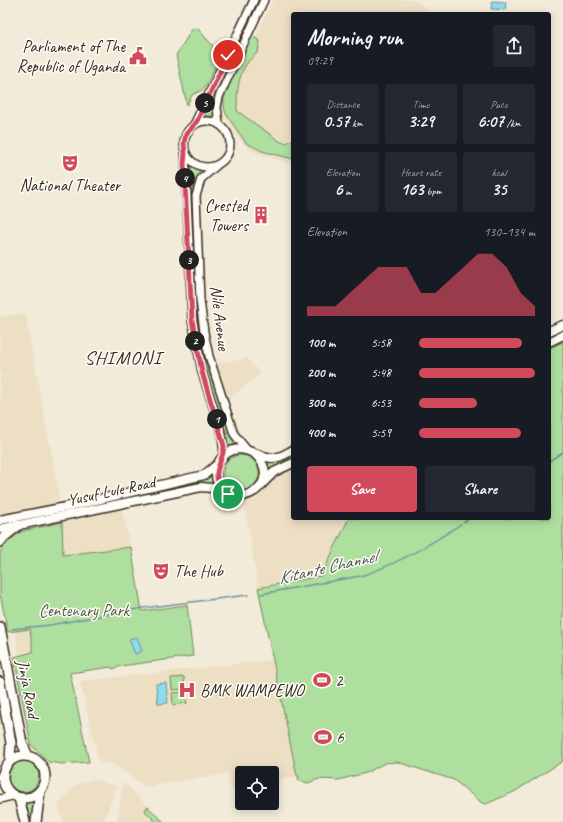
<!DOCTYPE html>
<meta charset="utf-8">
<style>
body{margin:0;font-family:Caveat,sans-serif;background:#242831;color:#f1f3f6;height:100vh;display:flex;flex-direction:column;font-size:15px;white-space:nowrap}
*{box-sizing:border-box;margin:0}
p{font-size:13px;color:#9ea1a6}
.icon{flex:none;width:22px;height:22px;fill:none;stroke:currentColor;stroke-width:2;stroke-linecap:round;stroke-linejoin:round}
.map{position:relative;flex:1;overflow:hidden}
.drawer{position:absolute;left:291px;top:12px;width:260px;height:508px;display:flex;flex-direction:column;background:#171b24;border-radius:4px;box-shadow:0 2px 10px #0003}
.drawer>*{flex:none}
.buttons{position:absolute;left:235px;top:766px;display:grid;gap:8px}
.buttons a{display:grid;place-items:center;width:44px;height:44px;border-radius:4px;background:#171b24;box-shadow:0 2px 10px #0003;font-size:20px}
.pin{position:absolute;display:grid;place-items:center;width:34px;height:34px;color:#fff;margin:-17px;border:2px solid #fff;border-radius:50%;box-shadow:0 1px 4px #0007}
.km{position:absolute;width:20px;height:20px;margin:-10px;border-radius:50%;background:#222;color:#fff;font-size:11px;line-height:20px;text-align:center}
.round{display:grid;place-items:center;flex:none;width:42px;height:42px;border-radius:4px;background:#242831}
.head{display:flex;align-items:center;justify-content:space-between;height:68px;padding:0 16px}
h1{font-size:22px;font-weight:700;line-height:30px}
.figures{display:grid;grid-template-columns:repeat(3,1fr);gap:6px;height:68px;padding:4px 16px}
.figures div{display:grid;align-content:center;border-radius:4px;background:#242831;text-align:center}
.figures b{font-size:17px;font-weight:700}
.figures small{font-size:11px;font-weight:400}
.figures p{font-size:11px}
.chart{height:112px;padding:8px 16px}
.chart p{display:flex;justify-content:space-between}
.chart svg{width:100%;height:72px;margin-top:4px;fill:#d1495b;opacity:.7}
.button{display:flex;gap:8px;margin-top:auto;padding:8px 16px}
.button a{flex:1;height:46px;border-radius:4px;background:#d1495b;color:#fff;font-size:16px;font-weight:700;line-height:46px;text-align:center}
.button a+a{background:#242831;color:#f1f3f6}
ul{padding:0 16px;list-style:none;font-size:13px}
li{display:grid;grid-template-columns:64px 48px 1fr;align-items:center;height:30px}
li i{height:10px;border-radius:5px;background:#d1495b}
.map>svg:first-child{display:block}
.built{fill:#ecdfc4}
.green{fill:#aedf9f;stroke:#74845e;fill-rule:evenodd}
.water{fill:#8ddbec;stroke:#6c949a}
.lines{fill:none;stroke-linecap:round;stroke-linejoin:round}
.stream{stroke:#6c949a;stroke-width:1.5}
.secondary-casing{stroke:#3b2a1e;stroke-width:10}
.primary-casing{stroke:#3b2a1e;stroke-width:11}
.highway-casing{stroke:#3b2a1e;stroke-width:12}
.secondary{stroke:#fdfcf7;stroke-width:7}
.primary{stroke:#fdfcf7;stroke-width:8}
.highway{stroke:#fdfcf7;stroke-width:9}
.route-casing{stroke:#fff;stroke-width:8}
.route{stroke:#d1495b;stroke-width:5}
.labels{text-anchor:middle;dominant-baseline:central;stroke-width:3;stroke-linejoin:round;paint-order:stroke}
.poi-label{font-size:17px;fill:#3b2a1e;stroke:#fdfcf7;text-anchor:start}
.street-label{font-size:17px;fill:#3b2a1e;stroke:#fdfcf7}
.park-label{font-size:17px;fill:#58573e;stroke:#fdfcf7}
.water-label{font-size:18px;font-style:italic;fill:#505652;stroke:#fdfcf7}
.quarter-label{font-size:19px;letter-spacing:1px;fill:#3b2a1e;stroke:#fdfcf7}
</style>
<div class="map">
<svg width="563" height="822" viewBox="0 0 563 822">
<rect width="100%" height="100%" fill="#f3ebd9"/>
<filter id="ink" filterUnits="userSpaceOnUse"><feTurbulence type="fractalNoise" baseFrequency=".025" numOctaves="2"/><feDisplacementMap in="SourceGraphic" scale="8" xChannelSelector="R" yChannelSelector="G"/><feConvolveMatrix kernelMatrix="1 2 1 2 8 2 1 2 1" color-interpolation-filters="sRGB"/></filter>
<g filter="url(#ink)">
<g class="built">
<polygon points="273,0 414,0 434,14 293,14 293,165 249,150 236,135 223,111 225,99"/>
<polygon points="25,313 57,482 59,500 54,506 5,516 0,516 0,377 19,374 0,376 0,317"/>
<polygon points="247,358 261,374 226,401 216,370 217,363"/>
<polygon points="293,466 293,518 349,518 321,576 258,588 244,502 255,496 271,478"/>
<polygon points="121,508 131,547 63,555 62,522"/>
<polygon points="30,628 33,652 19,656 15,631"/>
<polygon points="272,660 297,776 272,781 272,773 242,773 242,787 232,789 229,773 154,786 146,786 139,783 118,767 111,764 99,763 80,681"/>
<polygon points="92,779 116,786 104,822 63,822 58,804 75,785"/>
<polygon points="123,782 164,822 117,822"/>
</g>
<g class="green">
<polygon points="258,0 261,0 215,97 213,116 204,116"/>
<polygon points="193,28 198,29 221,55 204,89 192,95 187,105 176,55"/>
<path d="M252,36L260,41L258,52C238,68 237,86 237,111L281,142L285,143L293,140V159L262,151L246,143L226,114L224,107V97L250,37Z"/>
<path d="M204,124C233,122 235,162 209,164C184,167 179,132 204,124ZM204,125C230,124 234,158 211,163C187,167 180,133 204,125Z"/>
<polygon points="189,165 200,170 192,189 197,319 206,363 234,444 233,446 229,446 202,362 195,320"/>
<polygon points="563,342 563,761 514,792 486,804 482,803 454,780 397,762 385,763 366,773 338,780 319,779 308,783 298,780 299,776 297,776 258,588 321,576 349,518 549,518 549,348"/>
<circle cx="241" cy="473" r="18"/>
<polygon points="293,455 293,459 268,472 267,463 280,461"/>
<polygon points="211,475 215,485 214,486 183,488 180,484 202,479"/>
<polygon points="178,486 180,488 5,525 4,523"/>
<polygon points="62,522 63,555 131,547 142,611 187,605 193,656 121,666 113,669 111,667 70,673 89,762 62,764 49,762 31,745 14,657 33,652 30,629 8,632 0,594 0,554 2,548 20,532"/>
<polygon points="184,677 185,689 172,690 171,678"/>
<polygon points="185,692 187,703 173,705 172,693"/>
<circle cx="23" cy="776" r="16"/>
<polygon points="34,801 32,822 30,822 24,803"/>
<polygon points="147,807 148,807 164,822 156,822 145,811"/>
</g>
<g class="water">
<polygon points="492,1 506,2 505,10 491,9"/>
<polygon points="137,637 142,651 135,654 129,639"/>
<polygon points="166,683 168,703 158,704 156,684"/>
</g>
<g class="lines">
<g class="stream">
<polyline points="549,461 563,452"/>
<polyline points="464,522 470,518"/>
<path d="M261,594L360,576C396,565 430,545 461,524"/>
<polyline points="12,629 50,625 143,608 248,595"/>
</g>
<g class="secondary-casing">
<g id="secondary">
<circle cx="207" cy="144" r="23"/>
<polyline points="195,123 254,0"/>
<polyline points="219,124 217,107 219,97 264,0"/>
<polyline points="185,153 192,320 202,372 222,435 224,456"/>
<polyline points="217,165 201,179 196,196 200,300 204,332 209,356 234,434 247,450"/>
<polyline points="0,777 3,772"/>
<polyline points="0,799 12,796"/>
</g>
</g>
<g class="primary-casing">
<g id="primary">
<polyline points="549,331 563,325"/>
<polyline points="549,342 563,335"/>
<path d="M254,453C292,488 219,519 216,474C216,466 220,458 227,453C243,442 257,458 273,458C280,458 287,453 293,450"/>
<polyline points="261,485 274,472 293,463"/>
<polyline points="0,520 66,507 204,475 218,464"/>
<polyline points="0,529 201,487 212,488 228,494"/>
</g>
</g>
<g class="highway-casing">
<g id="highway">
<polyline points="0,542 4,537 19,525"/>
<polyline points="0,627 22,743 28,756"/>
<polyline points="0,682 11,743 10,761"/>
<circle cx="24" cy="777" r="21"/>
<polyline points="19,798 25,822"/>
<polyline points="36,822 40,791"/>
</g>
</g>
<use href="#secondary" class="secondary"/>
<use href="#primary" class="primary"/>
<use href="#highway" class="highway"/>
</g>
</g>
<g class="lines" filter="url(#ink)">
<g class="route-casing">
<path id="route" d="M228,494C206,474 223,466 224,446L202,372L192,320L184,164L185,153L184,143L186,134L196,123L228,55"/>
</g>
<use href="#route" class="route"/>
</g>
<defs>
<g id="civic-bare" transform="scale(1.38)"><path d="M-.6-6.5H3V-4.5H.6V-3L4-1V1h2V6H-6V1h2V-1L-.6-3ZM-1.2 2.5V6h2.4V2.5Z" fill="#d1495b" stroke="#fdfcf7" stroke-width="2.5" paint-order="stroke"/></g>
<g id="theatre-bare" transform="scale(1.38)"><path d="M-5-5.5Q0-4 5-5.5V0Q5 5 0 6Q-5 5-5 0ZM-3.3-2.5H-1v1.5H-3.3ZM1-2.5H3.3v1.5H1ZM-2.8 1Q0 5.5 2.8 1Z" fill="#d1495b" stroke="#fdfcf7" stroke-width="2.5" paint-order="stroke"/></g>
<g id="building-bare" transform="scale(1.38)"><path d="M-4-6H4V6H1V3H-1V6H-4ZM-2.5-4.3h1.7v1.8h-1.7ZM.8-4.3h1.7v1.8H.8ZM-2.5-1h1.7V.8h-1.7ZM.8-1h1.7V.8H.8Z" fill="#d1495b" stroke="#fdfcf7" stroke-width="2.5" paint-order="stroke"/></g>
<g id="stadium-bare" transform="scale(1.38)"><path d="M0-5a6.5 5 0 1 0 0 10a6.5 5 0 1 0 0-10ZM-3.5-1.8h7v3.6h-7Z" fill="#d1495b" stroke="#fdfcf7" stroke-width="2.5" paint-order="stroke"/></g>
<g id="hospital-bare" transform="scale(1.38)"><path d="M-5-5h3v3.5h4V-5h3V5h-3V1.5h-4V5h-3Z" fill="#d1495b" stroke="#fdfcf7" stroke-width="2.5" paint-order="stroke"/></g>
</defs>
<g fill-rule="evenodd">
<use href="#civic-bare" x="138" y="56"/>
<use href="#theatre-bare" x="70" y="163"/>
<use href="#building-bare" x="261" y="215"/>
<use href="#theatre-bare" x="161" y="571"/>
<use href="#stadium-bare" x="322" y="680"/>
<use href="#hospital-bare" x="187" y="690"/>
<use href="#stadium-bare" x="323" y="737"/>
</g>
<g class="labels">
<g class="poi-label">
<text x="125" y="46" text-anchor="end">Parliament of The<tspan x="125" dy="20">Republic of Uganda</tspan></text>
<text x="70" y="185" text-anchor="middle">National Theater</text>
<text x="248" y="205" text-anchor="end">Crested<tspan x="248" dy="20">Towers</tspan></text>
<text x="174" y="571">The Hub</text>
<text x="335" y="680">2</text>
<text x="200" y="690">BMK WAMPEWO</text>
<text x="336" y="737">6</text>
</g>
<g class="street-label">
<text transform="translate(220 318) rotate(83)">Nile Avenue</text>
<text transform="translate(111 491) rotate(-12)">Yusuf Lule Road</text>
<text transform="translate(28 689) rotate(79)">Jinja Road</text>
</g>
<g class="park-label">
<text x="84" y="610">Centenary Park</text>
</g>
<g class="water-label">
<text transform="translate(327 567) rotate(-13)">Kitante Channel</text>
</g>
<g class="quarter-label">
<text x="123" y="358">SHIMONI</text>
</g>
</g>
</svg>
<div class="buttons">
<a><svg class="icon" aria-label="locate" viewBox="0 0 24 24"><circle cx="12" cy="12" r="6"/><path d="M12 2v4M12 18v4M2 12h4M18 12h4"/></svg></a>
</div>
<div class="pin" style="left:228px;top:494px;background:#1e9e55"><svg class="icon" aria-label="arrive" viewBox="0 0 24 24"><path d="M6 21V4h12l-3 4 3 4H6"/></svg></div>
<div class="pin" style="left:228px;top:55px;background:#d93025"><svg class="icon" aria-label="check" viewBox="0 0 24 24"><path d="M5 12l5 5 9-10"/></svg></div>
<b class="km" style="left:217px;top:419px">1</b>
<b class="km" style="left:195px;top:341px">2</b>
<b class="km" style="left:189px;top:260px">3</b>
<b class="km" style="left:185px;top:178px">4</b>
<b class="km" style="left:205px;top:103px">5</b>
<section class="drawer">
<div class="head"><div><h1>Morning run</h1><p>09:29</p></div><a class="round"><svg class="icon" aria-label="share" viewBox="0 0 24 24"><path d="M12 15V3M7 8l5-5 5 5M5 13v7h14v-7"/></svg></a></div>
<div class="figures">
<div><p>Distance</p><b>0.57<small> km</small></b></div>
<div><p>Time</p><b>3:29</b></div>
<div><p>Pace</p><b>6:07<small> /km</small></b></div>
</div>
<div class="figures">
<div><p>Elevation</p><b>6<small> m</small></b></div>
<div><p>Heart rate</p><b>163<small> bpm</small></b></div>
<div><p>kcal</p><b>35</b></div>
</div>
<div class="chart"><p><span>Elevation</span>130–134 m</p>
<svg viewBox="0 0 160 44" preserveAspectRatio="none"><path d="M0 44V38L10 38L20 38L30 30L40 22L50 14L60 14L70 14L80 30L90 30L100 22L110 14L120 6L130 6L140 14L150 30L160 38V44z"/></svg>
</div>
<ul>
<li><b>100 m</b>5:58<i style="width:89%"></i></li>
<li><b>200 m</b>5:48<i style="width:100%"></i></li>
<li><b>300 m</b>6:53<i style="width:50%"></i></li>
<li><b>400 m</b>5:59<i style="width:88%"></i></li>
</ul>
<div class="button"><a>Save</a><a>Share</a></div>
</section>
</div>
